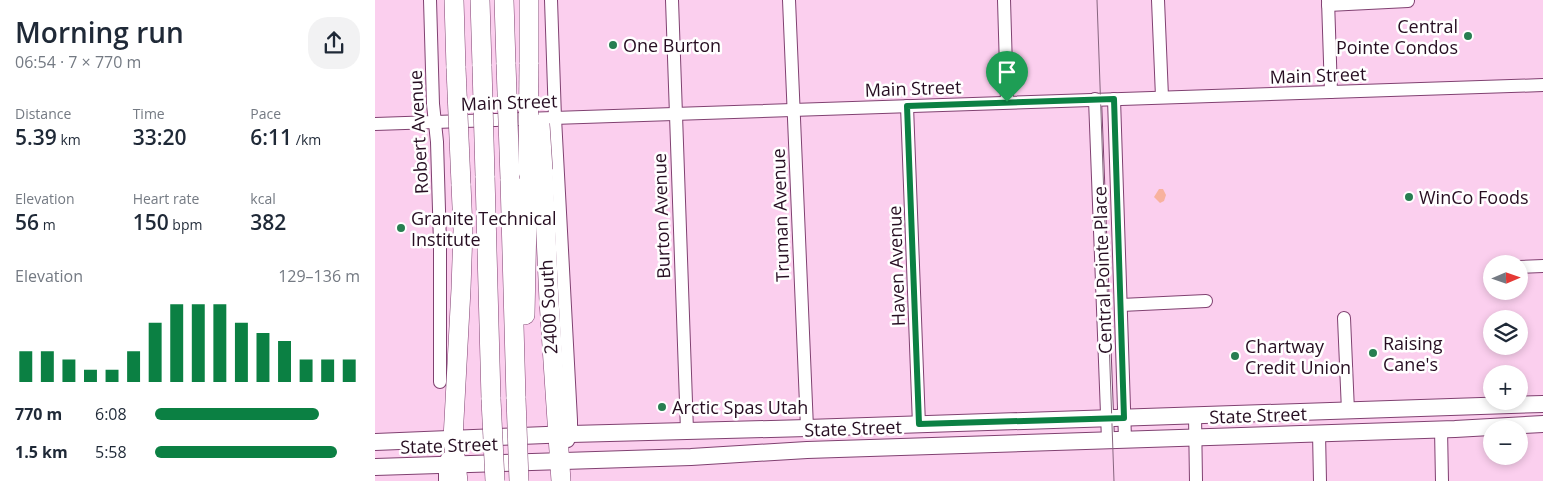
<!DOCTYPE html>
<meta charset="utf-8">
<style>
body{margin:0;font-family:"Open Sans",sans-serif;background:#f2f2f3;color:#1f2937;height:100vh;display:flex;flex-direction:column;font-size:19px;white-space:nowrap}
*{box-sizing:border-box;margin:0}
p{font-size:16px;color:#747a83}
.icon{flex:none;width:28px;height:28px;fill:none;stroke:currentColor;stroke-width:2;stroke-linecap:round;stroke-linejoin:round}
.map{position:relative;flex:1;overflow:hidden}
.side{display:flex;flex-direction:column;background:#fff;width:375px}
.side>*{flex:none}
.needle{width:32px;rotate:88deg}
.buttons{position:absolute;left:1108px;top:255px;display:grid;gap:10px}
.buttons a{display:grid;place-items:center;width:45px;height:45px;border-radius:50%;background:#fff;box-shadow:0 2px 8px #0003;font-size:25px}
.pin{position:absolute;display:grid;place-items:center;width:42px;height:42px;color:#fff;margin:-51px -21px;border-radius:50% 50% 50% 0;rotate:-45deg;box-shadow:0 0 5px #0007}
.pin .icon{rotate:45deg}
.round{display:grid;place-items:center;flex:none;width:52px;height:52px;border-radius:20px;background:#f2f2f3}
.head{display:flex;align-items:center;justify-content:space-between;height:85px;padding:0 15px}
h1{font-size:28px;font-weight:600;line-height:38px}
.figures{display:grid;grid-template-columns:repeat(3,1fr);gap:8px;height:85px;padding:5px 15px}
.figures div{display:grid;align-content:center}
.figures b{font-size:21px;font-weight:600}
.figures small{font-size:14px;font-weight:400}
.figures p{font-size:14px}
.chart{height:140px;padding:10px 15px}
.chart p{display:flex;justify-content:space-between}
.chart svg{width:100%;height:90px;margin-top:5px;stroke:#0b8043;stroke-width:6}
ul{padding:0 15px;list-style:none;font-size:16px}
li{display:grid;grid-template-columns:80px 60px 1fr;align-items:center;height:38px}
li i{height:12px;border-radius:6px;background:#0b8043}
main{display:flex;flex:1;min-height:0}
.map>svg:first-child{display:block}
.green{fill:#f8b29e}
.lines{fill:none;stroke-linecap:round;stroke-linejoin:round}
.minor-casing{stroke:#804171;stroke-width:14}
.major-casing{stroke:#804171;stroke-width:18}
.highway-casing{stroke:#804171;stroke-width:20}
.minor{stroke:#fff;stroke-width:12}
.major{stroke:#fff;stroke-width:16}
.highway{stroke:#fff;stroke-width:19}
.tram{stroke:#87667f;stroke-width:1}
.highway-bridge-casing{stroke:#804171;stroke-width:20;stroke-linecap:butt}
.highway-bridge{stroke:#fff;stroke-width:19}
.route-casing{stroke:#fff;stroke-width:10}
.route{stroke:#0b8043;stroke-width:6}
.poi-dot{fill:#277e51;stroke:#fff;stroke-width:2}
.labels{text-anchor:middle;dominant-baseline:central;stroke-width:5;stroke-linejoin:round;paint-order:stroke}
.poi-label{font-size:18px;fill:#270e22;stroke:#fff;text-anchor:start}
.street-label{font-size:18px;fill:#270e22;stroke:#fff}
</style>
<main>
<section class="side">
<div class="head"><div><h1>Morning run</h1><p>06:54 · 7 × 770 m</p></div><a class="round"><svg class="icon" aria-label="share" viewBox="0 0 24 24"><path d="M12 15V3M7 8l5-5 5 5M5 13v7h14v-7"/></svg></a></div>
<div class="figures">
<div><p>Distance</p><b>5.39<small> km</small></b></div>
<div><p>Time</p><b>33:20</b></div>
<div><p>Pace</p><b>6:11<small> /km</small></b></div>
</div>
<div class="figures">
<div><p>Elevation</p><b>56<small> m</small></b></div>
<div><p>Heart rate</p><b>150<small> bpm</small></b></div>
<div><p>kcal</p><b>382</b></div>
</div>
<div class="chart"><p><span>Elevation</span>129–136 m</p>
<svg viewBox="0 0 160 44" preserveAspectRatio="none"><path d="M5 44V29M15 44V29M25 44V33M35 44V38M45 44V38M55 44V29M65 44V15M75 44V6M85 44V6M95 44V6M105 44V15M115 44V20M125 44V24M135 44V33M145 44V33M155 44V33"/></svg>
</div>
<ul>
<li><b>770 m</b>6:08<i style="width:80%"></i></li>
<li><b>1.5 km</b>5:58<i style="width:89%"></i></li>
</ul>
</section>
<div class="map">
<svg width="1168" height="481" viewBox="0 0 1168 481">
<rect width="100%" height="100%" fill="#fbcfee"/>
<polygon class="green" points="784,189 788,189 791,195 789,201 785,203 779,197"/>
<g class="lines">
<g class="minor-casing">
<g id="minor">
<polyline points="55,0 58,104 62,142 65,244 65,382"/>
<polyline points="176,0 180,118 196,420 196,434 193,441"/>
<polyline points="297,0 312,431"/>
<polyline points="414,0 432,428"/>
<polyline points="629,0 632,102"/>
<polyline points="783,0 787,97"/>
<polyline points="953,0 956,92"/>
<polyline points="953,5 1033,1"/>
<polyline points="720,99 733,440"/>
<polyline points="739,99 750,439"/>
<polyline points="532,106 544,425"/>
<polyline points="0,124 1168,85"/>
<polyline points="1144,267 1168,266"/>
<polyline points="746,305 831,301"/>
<polyline points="969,318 973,411"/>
<polyline points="820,415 821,481"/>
<polyline points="1066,429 1067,481"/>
<polyline points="944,433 945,481"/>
<polyline points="70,481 70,465 72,458"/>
</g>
</g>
<g class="major-casing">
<g id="major">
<polyline points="0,442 196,434 432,428 1168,404"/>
<polyline points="0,467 316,457 432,450 1080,429 1168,424"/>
</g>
</g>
<g class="highway-casing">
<g id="highway">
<polyline points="79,0 81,68"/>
<polyline points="105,0 107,66"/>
<polyline points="129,0 131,64"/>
<polyline points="154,0 154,64"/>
<polyline points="168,170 174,301 186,481"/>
<polyline points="110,176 116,399"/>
<polyline points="135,179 141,398"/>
<polyline points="150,315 153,171"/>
<polyline points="83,481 78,439 86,289 88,230 86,184"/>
</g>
</g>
<use href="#minor" class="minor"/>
<use href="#major" class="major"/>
<use href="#highway" class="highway"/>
<polyline class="tram" points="722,0 739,481"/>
<g class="highway-bridge-casing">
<g id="highway-bridge">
<polyline points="131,64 135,179"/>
<polyline points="107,66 110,176"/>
<polyline points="81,68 86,184"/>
<polyline points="165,124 168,170"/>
<polyline points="153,171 154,64"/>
<polyline points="141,398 144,481"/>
<polyline points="116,399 120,481"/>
</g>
</g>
<use href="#highway-bridge" class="highway-bridge"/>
</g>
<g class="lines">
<g class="route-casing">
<polygon id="route" points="739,99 749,418 544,424 532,106"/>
</g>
<use href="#route" class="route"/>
</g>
<g class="poi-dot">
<circle cx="1093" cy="36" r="5"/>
<circle cx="238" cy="45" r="5"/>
<circle cx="1034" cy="197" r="5"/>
<circle cx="26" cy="228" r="5"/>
<circle cx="998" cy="353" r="5"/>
<circle cx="860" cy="356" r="5"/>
<circle cx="287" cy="407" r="5"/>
</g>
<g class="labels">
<g class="poi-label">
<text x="1083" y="26" text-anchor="end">Central<tspan x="1083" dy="21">Pointe Condos</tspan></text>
<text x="248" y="45">One Burton</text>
<text x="1044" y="197">WinCo Foods</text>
<text x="36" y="218">Granite Technical<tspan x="36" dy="21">Institute</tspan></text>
<text x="1008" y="343">Raising<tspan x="1008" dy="21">Cane's</tspan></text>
<text x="870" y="346">Chartway<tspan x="870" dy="21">Credit Union</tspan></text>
<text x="297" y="407">Arctic Spas Utah</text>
</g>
<g class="street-label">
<text transform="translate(943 75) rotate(-2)">Main Street</text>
<text transform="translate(538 88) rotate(-2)">Main Street</text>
<text transform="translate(134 102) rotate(-2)">Main Street</text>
<text transform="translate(43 132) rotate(-93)">Robert Avenue</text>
<text transform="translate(405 215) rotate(-92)">Truman Avenue</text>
<text transform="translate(286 216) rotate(-92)">Burton Avenue</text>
<text transform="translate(521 266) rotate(-92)">Haven Avenue</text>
<text transform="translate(727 270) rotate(-92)">Central Pointe Place</text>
<text transform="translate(173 307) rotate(-93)">2400 South</text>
<text transform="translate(883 415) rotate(-2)">State Street</text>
<text transform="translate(478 428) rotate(-2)">State Street</text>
<text transform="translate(74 445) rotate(-2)">State Street</text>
</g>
</g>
</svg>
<div class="buttons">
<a><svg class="needle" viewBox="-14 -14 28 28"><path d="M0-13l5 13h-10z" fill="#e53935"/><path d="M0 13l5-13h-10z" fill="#747a83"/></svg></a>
<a><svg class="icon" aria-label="layers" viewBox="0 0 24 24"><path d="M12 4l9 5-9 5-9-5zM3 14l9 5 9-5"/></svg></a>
<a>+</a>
<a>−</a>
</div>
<div class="pin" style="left:632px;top:102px;background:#1e9e55"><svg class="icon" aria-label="arrive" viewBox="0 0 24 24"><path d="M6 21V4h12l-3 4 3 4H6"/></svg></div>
</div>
</main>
